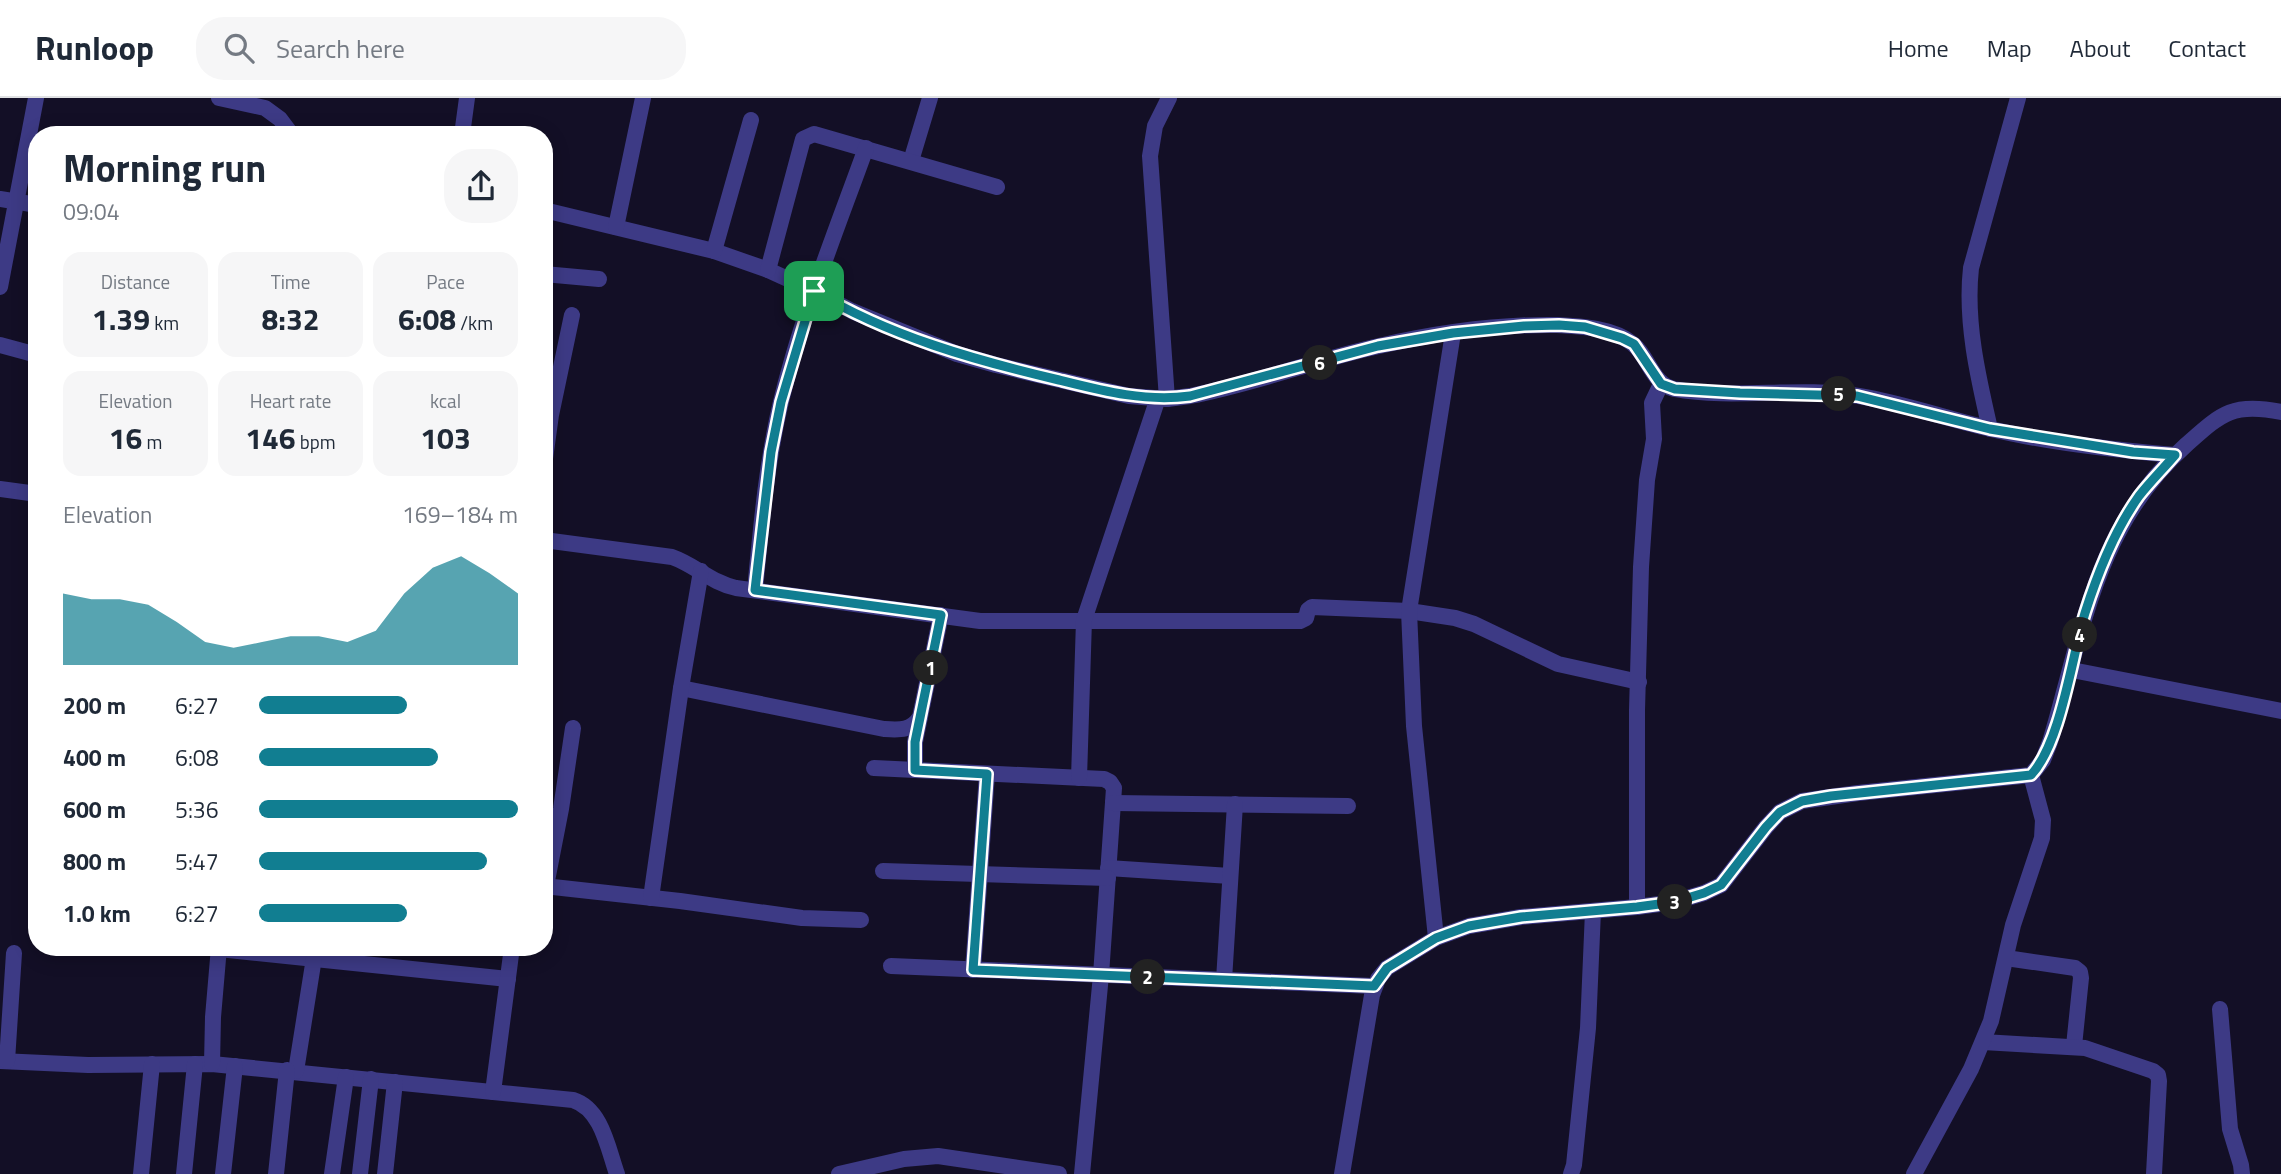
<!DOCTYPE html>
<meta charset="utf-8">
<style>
body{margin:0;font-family:"Titillium Web",sans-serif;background:#f6f6f7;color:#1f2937;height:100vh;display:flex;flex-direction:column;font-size:26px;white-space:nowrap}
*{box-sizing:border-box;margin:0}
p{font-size:23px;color:#747a83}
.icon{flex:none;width:38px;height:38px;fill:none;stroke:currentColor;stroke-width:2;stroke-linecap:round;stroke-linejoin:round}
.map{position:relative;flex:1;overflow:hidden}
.drawer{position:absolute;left:28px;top:28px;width:525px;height:830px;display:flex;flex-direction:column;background:#fff;border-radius:28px;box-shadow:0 4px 18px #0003}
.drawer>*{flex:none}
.pin{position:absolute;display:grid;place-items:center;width:60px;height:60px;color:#fff;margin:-30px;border-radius:14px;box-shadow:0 4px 10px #0006}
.km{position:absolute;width:35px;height:35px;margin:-18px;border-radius:50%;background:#222;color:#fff;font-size:19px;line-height:35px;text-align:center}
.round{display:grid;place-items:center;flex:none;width:74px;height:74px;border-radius:28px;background:#f6f6f7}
.summary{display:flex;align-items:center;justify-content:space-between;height:119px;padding:0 35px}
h1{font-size:38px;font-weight:700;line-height:52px}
.stats{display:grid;grid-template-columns:repeat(3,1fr);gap:10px;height:119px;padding:7px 35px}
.stats div{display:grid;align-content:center;border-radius:18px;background:#f6f6f7;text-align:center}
.stats b{font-size:30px;font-weight:700}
.stats small{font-size:19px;font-weight:400}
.stats p{font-size:19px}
.chart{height:196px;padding:14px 35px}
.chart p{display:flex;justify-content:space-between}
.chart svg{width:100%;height:126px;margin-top:7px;fill:#117e91;opacity:.7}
ul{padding:0 35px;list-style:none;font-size:23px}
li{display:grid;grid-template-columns:112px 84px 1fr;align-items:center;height:52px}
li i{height:18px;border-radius:9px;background:#117e91}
header{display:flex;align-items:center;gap:42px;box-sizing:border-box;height:98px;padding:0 35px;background:#fff;border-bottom:2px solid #e0e1e3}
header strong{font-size:33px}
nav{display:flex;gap:38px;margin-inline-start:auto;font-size:24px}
.search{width:490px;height:63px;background:#f6f6f7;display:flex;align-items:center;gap:18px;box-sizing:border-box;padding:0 24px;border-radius:28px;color:#747a83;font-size:26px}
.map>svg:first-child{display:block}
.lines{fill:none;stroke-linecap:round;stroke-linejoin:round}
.street{stroke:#3d3a85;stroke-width:16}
.route-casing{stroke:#fff;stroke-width:14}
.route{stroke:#117e91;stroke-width:9}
</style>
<header>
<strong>Runloop</strong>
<div class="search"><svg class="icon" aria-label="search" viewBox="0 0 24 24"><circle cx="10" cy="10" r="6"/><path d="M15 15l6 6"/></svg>Search here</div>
<nav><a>Home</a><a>Map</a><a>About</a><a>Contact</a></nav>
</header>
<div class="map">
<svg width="2281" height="1076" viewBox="0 0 2281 1076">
<rect width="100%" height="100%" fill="#130f26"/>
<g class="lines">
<g class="street">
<polyline points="219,0 265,10 280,21 292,37"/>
<polyline points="462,37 467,0"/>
<polyline points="911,63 930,0"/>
<polyline points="0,101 37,107"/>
<path d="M544,112L714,153L768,172L814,193L852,213L957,256L996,267L1129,298L1167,301L1190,298C1254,286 1315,262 1379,248C1436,235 1498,226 1557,227C1580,228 1614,230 1633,246C1649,259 1652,286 1674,291C1735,302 1798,288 1859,298C1902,305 1944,320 1987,330C2048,345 2113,352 2175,357"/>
<polyline points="616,129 643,0"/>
<polyline points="714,153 751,22"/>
<polyline points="768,172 803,41 814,36 997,89"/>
<polyline points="544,176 599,181"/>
<polyline points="0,189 36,0"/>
<polyline points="0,247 37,257"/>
<polyline points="1167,301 1150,58 1155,28 1169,0"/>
<path d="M1990,331C1978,279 1965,223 1971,170L2018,0"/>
<polyline points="544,368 551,317 572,217"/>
<polyline points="0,391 37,396"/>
<path d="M544,442L672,459C695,467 712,485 736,490L980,523H1300L1306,520L1308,512L1312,509L1409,513L1455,520L1474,526L1558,566L1639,584"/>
<path d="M755,492C761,430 766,369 780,308C800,222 836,133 866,50"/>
<polyline points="2072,572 2281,613"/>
<path d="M681,590L884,631C900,632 911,633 920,619L941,517"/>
<polyline points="874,670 1104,681 1110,684 1114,690 1101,877 1082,1076"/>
<polyline points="915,672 915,644 920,619"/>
<polyline points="1079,680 1084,522 1158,300"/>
<polyline points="1113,705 1348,708"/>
<polyline points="1108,770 1230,778"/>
<polyline points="883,773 1108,780"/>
<polyline points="544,788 680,803 802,820 861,822"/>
<polyline points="546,788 561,711 573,630"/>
<polyline points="651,800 681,590 701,473"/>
<polyline points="1637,809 1637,612 1641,469 1647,382 1654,341 1652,305 1661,286"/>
<polyline points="1436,840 1414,628 1409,513 1453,235"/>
<polyline points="219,851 508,881"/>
<polyline points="2006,860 2075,870 2080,874 2081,880 2074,948"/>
<polyline points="891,868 1374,888"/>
<polyline points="973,872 987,676"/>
<polyline points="1224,882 1235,706"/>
<polyline points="2220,911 2230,1031 2241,1067 2242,1076"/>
<polyline points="1983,944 2085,950 2153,973 2158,977 2159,983 2154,1076"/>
<path d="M0,963L88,967L212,966L573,1002C602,1011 608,1051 617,1076"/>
<polyline points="7,963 14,855"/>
<polyline points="212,966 213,919 219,849"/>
<polyline points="296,973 314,860"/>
<polyline points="493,994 512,849"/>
<polyline points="141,1076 152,966"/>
<polyline points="184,1076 195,966"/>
<polyline points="223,1076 235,968"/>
<polyline points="276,1076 287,972"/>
<polyline points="332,1076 346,979"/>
<polyline points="360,1076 371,981"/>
<polyline points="385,1076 395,984"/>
<polyline points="839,1076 904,1061 938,1058 1059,1076"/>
<path d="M1342,1076L1372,897L1378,881L1387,870L1436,840L1469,828L1521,819L1637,809L1674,804L1704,795L1721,787L1766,729L1780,714L1802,703L1858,695L2031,677L2043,662L2050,644C2083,534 2095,428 2186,347C2221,316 2232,304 2281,314"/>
<polyline points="1571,1076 1574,1067 1588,930 1593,813"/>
<polyline points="1914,1076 1971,971 1991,923 2013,827 2042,740 2043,722 2031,677"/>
</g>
</g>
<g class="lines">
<g class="route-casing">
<path id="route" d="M814,193C889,238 974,262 1059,282C1103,293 1145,304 1190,298L1378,248L1453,235L1524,228L1559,227L1585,229L1622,240L1634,246L1661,286L1675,291L1740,295L1857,298L1990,331L2133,354L2175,357C2163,371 2150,384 2139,398C2114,433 2098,474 2085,515C2072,558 2061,645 2031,677L1831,698L1802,703L1780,714L1766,729L1721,787L1704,795L1674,804L1637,809L1521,819L1469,828L1436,840L1387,870L1374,888L973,872L987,676L915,672V644L941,517L755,492L771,354L781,304Z"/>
</g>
<use href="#route" class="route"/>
</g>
</svg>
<div class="pin" style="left:814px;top:193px;background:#1e9e55"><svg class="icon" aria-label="arrive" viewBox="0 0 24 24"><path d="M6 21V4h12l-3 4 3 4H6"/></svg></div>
<b class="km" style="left:931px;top:570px">1</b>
<b class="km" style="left:1148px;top:879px">2</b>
<b class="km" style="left:1675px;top:804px">3</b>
<b class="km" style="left:2080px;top:537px">4</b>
<b class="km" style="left:1839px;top:296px">5</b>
<b class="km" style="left:1320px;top:265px">6</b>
<section class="drawer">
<div class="summary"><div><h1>Morning run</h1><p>09:04</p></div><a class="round"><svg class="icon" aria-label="share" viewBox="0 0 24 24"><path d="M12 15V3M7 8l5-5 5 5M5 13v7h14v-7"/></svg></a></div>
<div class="stats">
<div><p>Distance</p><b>1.39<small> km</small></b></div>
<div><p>Time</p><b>8:32</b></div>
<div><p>Pace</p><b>6:08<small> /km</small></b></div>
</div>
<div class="stats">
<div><p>Elevation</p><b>16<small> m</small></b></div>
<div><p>Heart rate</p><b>146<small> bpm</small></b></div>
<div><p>kcal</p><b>103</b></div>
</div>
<div class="chart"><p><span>Elevation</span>169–184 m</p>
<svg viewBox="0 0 160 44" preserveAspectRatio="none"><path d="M0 44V19L10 21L20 21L30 23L40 29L50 36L60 38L70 36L80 34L90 34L100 36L110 32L120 19L130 10L140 6L150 12L160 19V44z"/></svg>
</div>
<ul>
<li><b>200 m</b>6:27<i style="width:57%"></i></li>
<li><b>400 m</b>6:08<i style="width:69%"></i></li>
<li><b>600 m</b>5:36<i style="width:100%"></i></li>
<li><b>800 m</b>5:47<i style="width:88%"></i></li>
<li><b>1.0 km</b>6:27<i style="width:57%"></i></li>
</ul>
</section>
</div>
